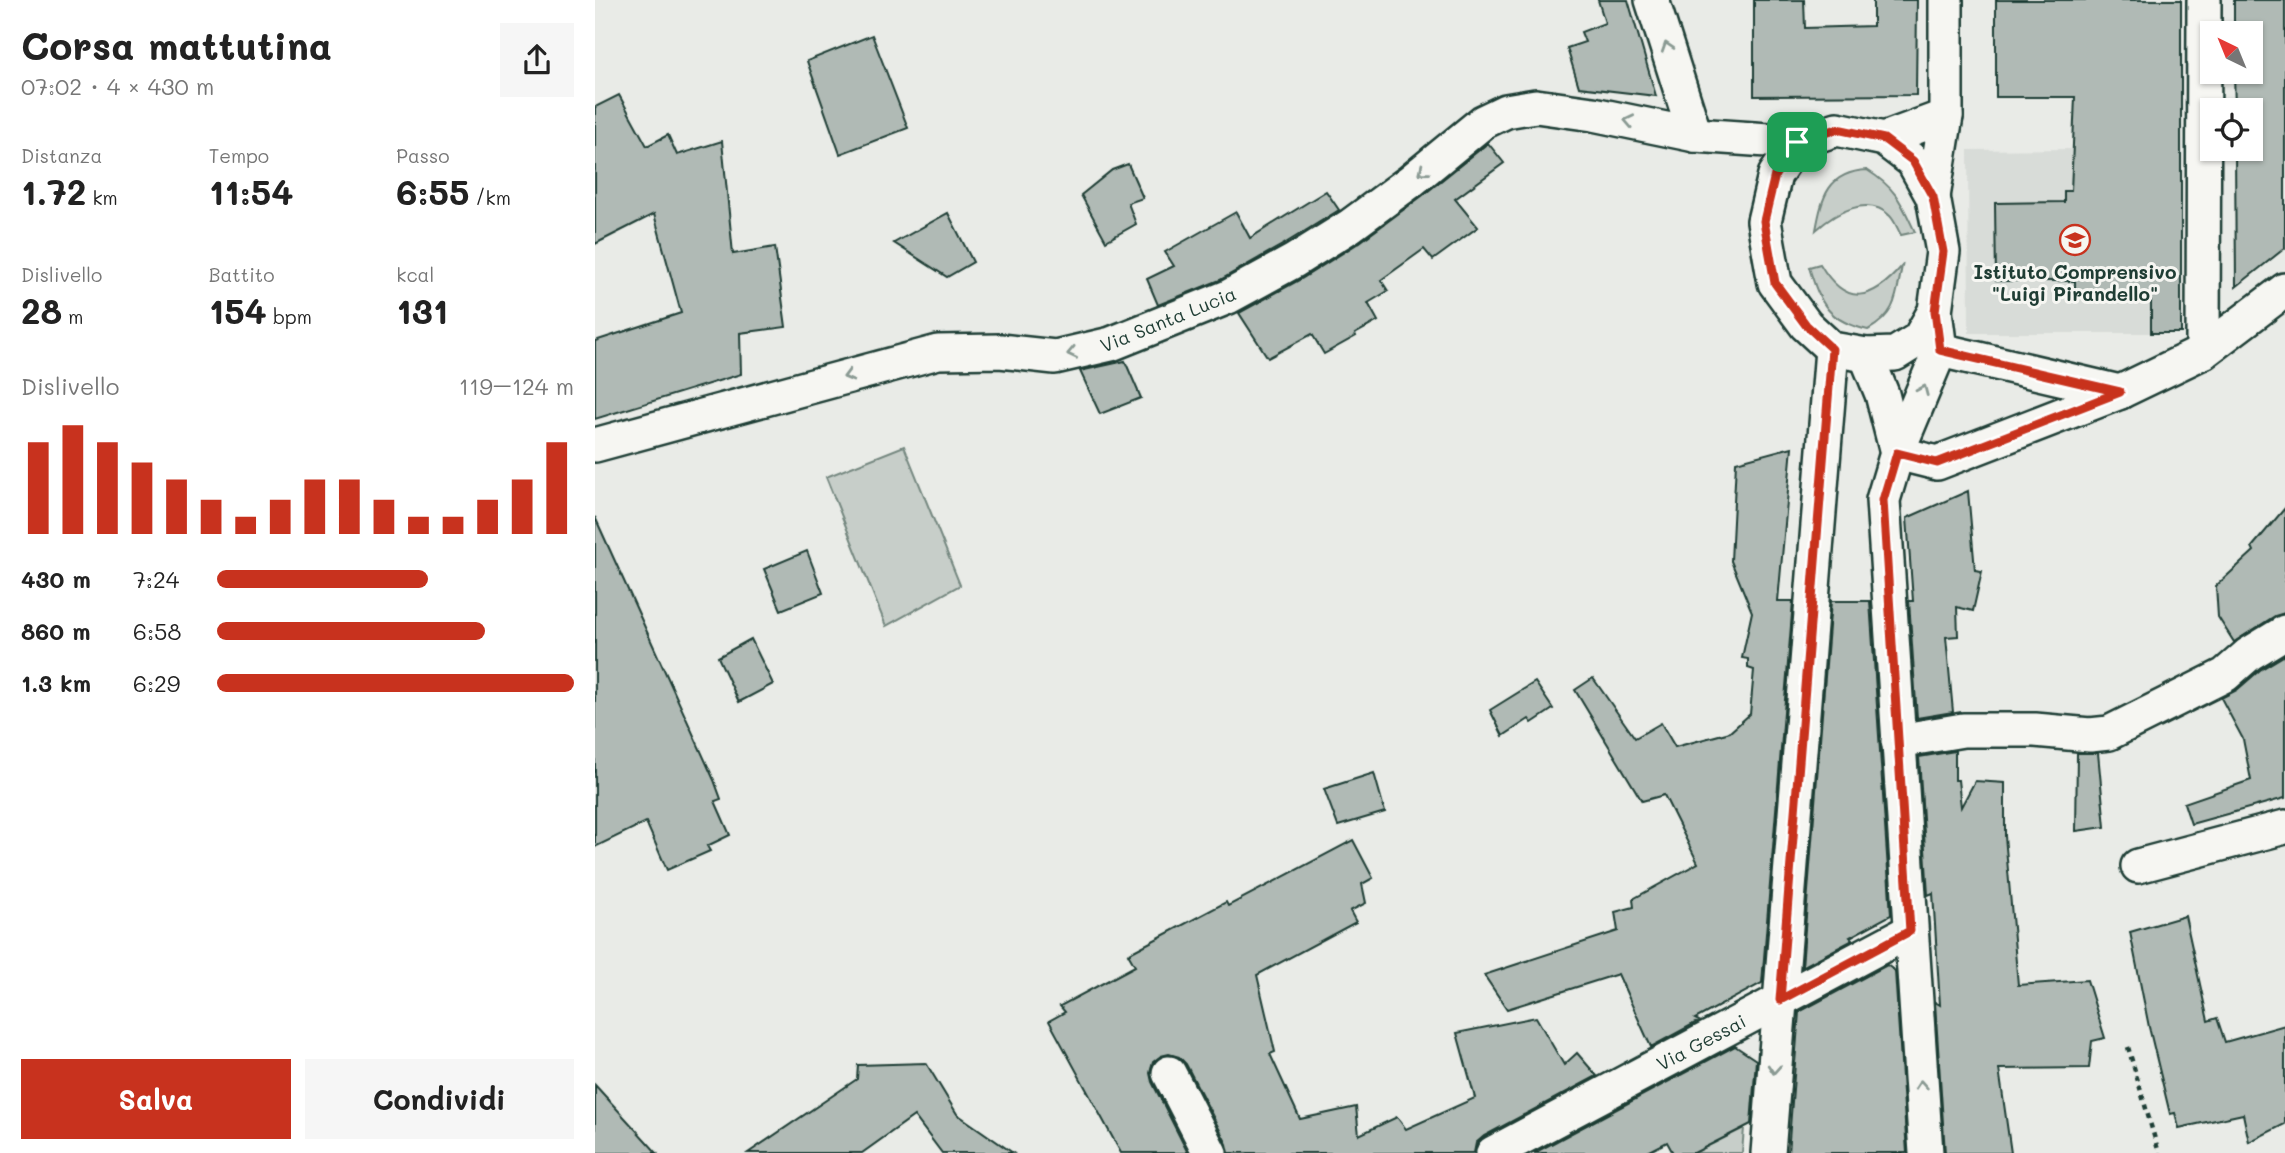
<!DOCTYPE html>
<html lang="it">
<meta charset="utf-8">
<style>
body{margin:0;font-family:Mali,sans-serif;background:#f6f6f6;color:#222;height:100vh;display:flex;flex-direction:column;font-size:26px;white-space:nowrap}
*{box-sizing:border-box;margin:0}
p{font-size:23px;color:#767676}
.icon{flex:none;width:38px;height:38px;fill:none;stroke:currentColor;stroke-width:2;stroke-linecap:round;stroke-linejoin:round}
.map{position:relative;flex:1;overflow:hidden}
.sheet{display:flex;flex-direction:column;background:#fff;width:595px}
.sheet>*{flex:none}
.needle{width:46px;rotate:317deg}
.fabs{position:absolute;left:1605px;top:21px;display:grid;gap:14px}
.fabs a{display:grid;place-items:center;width:63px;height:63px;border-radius:0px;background:#fff;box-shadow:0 2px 5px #0004;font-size:35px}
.pin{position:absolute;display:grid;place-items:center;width:60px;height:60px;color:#fff;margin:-30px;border-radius:14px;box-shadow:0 4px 10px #0006}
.round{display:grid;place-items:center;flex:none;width:74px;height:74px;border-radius:0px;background:#f6f6f6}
.headline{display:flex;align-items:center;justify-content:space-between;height:119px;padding:0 21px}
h1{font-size:38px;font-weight:700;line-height:52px}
.figures{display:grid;grid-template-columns:repeat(3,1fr);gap:10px;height:119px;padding:7px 21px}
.figures div{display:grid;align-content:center}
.figures b{font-size:35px;font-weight:700}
.figures small{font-size:19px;font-weight:400}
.figures p{font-size:19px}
.chart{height:196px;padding:14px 21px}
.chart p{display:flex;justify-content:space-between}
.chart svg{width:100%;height:126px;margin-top:7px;stroke:#c8321e;stroke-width:6}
.button{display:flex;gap:14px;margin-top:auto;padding:14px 21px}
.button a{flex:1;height:80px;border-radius:0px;background:#c8321e;color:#fff;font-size:28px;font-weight:700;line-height:80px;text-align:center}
.button a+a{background:#f6f6f6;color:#222}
ul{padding:0 21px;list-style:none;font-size:23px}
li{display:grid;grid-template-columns:112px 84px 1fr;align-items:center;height:52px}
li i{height:18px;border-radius:9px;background:#c8321e}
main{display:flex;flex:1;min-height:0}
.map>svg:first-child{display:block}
.built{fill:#d8dcd8}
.green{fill:#c7cec9;stroke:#73867e;stroke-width:2}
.building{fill:#b0bab5;stroke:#1f3d34;stroke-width:2}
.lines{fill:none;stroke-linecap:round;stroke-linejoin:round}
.minor-casing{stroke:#1f3d34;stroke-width:38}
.path{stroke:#1f3d34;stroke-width:4.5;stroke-dasharray:5 5;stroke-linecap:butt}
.minor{stroke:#f6f6f2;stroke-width:33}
.oneway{stroke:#8a9a93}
.route-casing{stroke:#fff;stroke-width:14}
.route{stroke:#c8321e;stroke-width:9}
.labels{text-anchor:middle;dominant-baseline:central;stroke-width:6;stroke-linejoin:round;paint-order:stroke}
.poi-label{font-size:19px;font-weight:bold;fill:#1f3d34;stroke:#f6f6f2}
.street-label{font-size:19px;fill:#1f3d34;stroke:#f6f6f2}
</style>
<main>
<section class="sheet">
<div class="headline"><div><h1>Corsa mattutina</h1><p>07:02 · 4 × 430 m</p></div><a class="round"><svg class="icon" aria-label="share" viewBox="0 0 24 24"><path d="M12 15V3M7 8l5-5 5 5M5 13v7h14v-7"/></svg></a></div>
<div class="figures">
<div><p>Distanza</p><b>1.72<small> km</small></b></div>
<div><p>Tempo</p><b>11:54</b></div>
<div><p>Passo</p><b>6:55<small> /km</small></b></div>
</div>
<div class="figures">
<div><p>Dislivello</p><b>28<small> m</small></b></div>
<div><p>Battito</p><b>154<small> bpm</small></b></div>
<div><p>kcal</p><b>131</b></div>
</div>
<div class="chart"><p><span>Dislivello</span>119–124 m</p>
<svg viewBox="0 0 160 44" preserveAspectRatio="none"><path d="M5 44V12M15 44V6M25 44V12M35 44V19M45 44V25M55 44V32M65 44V38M75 44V32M85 44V25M95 44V25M105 44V32M115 44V38M125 44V38M135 44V32M145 44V25M155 44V12"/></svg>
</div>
<ul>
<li><b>430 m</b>7:24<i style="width:59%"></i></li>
<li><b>860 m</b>6:58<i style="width:75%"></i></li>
<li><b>1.3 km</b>6:29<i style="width:100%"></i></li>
</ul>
<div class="button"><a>Salva</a><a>Condividi</a></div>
</section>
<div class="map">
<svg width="1690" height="1153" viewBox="0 0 1690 1153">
<rect width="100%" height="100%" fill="#e9ebe7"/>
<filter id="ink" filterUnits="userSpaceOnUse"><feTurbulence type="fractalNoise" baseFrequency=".0143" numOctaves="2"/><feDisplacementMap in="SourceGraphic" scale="14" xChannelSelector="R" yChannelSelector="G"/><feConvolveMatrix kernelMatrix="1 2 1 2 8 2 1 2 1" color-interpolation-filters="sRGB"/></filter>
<g filter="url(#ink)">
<polygon class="built" points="1586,148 1586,333 1374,333 1373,150"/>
<g class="green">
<path d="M1272,170C1301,188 1306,202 1320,232L1306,235C1303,230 1300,221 1295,216C1273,194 1240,213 1221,230C1227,197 1233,172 1272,170Z"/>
<path d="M1225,264C1251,308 1277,301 1307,266C1301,296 1302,314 1273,330C1233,321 1225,304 1214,267Z"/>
<polygon points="309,446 365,585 291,626 231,477"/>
<polygon points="1149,1128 1147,1153 1099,1153"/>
</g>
<g class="building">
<polygon points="1003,0 1033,0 1061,96 984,87 972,48 990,42 986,32 1010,23"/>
<polygon points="1159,0 1209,0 1210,28 1278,26 1278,0 1322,0 1321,95 1159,96"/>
<polygon points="1401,0 1586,0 1586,333 1556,333 1556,293 1480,293 1480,281 1401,281 1400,203 1469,202 1469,191 1476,191 1480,97 1401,97"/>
<polygon points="1639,0 1690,0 1690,248 1641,287 1640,149 1656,149 1656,110 1640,110 1639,72 1656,72 1656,33 1639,33"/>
<polygon points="277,35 313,128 245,154 212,61"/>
<polygon points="24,95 52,146 73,135 82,155 127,141 138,254 180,247 191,327 145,333 146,374 0,419 0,341 86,313 59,214 0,244 0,107"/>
<polygon points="893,143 909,163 860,199 883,227 838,260 829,249 786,280 793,291 773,303 783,321 760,334 761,336 729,354 717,334 673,358 644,313 708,278 765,242 827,196"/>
<polygon points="533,164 548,198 533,203 541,224 511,241 486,195 517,170"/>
<polygon points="731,191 744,210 689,244 625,280 563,305 552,279 579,266 570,252 641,212 655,238"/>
<polygon points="353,213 378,262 352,277 299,243"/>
<polygon points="530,361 546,398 505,414 485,371"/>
<polygon points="1197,447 1183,601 1198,601 1167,983 1100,1019 1104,1021 1056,1047 1023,974 912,1009 889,975 1023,931 1020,912 1039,907 1038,899 1103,863 1069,795 1047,801 980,690 998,678 1040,738 1066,723 1080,747 1135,732 1155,714 1159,670 1153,668 1153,659 1147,658 1157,612 1136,561 1141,462"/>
<polygon points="1373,491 1380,570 1387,571 1378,611 1362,607 1363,636 1351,637 1358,712 1322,718 1314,601 1318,601 1312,518"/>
<polygon points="1690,508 1690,613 1680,616 1639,642 1623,617 1621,586 1659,551 1657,547"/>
<polygon points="0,517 119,780 126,799 120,801 135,835 112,846 115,851 72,870 51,822 0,847"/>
<polygon points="212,551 228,593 186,610 169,569"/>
<polygon points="1236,601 1275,601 1296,915 1255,937 1258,940 1207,967"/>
<polygon points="156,639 178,684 144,702 123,657"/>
<polygon points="1690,655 1690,798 1596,824 1589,803 1656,780 1648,739 1626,698 1642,690 1665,670"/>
<polygon points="940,682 958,709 937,723 934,719 908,736 895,710"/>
<polygon points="1360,751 1360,780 1363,780 1366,807 1380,781 1410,783 1410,836 1423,985 1492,980 1510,1038 1497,1041 1494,1068 1404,1069 1416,1153 1350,1153 1340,1002 1345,1005 1338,893 1333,895 1324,757"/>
<polygon points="1482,753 1503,753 1510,827 1481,831"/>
<polygon points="779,773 790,812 743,826 729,789"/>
<polygon points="758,840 778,878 767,884 771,903 755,911 761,922 662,975 680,1052 675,1054 705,1119 761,1107 764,1135 802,1117 811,1129 880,1098 862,1033 941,1017 969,1065 982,1053 1002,1076 889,1136 881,1143 879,1153 634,1153 632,1144 591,1064 584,1057 574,1054 566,1056 558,1062 555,1073 557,1082 593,1153 526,1153 454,1021 470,1012 465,1006 540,966 533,954 631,902 633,906"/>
<polygon points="1590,916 1613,1021 1622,1018 1630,1042 1690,1025 1690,1124 1654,1142 1648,1114 1584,1128 1580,1113 1575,1114 1554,1027 1535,932"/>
<polygon points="1292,965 1300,971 1312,1153 1193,1153 1204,1012"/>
<polygon points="1140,1046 1161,1060 1156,1124 1099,1153 1078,1153 1072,1142 1051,1153 939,1153"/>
<polygon points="331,1063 362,1114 418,1153 347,1153 319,1116 267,1153 153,1153 262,1079 263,1065"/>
<polygon points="0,1085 62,1153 0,1153"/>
</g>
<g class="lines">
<g class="minor-casing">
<g id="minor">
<polyline points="1057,0 1100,135"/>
<polygon points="1242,129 1289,139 1318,161 1338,197 1348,252 1340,311 1324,339 1300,354 1271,355 1237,349 1211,325 1180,283 1169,221 1180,175 1202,142"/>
<polyline points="1289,139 1351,116"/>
<polyline points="1338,197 1351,116 1351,0"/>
<polyline points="1345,350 1525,392"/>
<polyline points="1608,352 1609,0"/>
<polyline points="1271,355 1287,394 1302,453"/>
<polyline points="0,445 343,352 405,351 460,357 516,344 633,297 699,261 755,226 816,181 888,122 911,111 941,106 998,114 1100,135 1202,142"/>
<polyline points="1302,453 1342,463 1525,392 1608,352 1690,290"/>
<polyline points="1303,741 1368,730 1440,730 1495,735 1514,733 1630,675 1654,654 1690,632"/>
<polyline points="1543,866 1690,827"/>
<polyline points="574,1073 615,1153"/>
<polyline points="898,1153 1315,931"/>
<polyline points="1173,1153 1237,349"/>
<polyline points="1331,1153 1288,500 1302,453 1345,350 1340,311"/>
</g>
</g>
<polyline class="path" points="1533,1047 1564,1153"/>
<use href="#minor" class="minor"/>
</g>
<defs><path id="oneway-chevron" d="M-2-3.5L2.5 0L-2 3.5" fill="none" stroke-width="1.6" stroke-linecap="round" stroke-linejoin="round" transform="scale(1.75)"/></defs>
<g class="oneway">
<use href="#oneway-chevron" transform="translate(1072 47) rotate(-108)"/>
<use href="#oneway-chevron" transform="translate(1034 121) rotate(-168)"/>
<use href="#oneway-chevron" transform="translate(828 171) rotate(141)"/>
<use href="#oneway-chevron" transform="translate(477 353) rotate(168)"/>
<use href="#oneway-chevron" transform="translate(253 376) rotate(165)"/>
<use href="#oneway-chevron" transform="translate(1328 390) rotate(-67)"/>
<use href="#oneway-chevron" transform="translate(1179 1069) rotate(94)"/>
<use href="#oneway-chevron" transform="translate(1326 1085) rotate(-94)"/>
</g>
</g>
<g class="lines" filter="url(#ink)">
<g class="route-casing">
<polygon id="route" points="1242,129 1289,139 1318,161 1338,197 1348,252 1340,311 1345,350 1525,392 1342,463 1302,453 1288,500 1315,931 1185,1000 1237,349 1211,325 1180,283 1169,221 1180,175 1202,142"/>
</g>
<use href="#route" class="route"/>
</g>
<defs>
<g id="school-ring" transform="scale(1.575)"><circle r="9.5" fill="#f6f6f2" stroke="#c8321e" stroke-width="1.5"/><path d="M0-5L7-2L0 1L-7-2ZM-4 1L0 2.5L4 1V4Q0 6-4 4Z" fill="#c8321e"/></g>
</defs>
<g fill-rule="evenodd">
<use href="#school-ring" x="1480" y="240"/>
</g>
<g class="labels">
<g class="poi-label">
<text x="1480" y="271">Istituto Comprensivo<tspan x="1480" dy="22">"Luigi Pirandello"</tspan></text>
</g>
<g class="street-label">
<text transform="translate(573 319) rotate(-22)">Via Santa Lucia</text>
<text transform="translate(1106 1042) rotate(-28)">Via Gessai</text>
</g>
</g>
</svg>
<div class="fabs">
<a><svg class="needle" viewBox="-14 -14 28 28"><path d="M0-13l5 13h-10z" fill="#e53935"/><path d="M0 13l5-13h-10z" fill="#767676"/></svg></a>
<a><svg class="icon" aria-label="locate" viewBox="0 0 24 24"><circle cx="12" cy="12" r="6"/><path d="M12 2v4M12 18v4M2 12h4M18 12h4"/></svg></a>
</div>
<div class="pin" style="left:1202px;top:142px;background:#1e9e55"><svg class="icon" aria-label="arrive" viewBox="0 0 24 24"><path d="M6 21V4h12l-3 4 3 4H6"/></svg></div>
</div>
</main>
